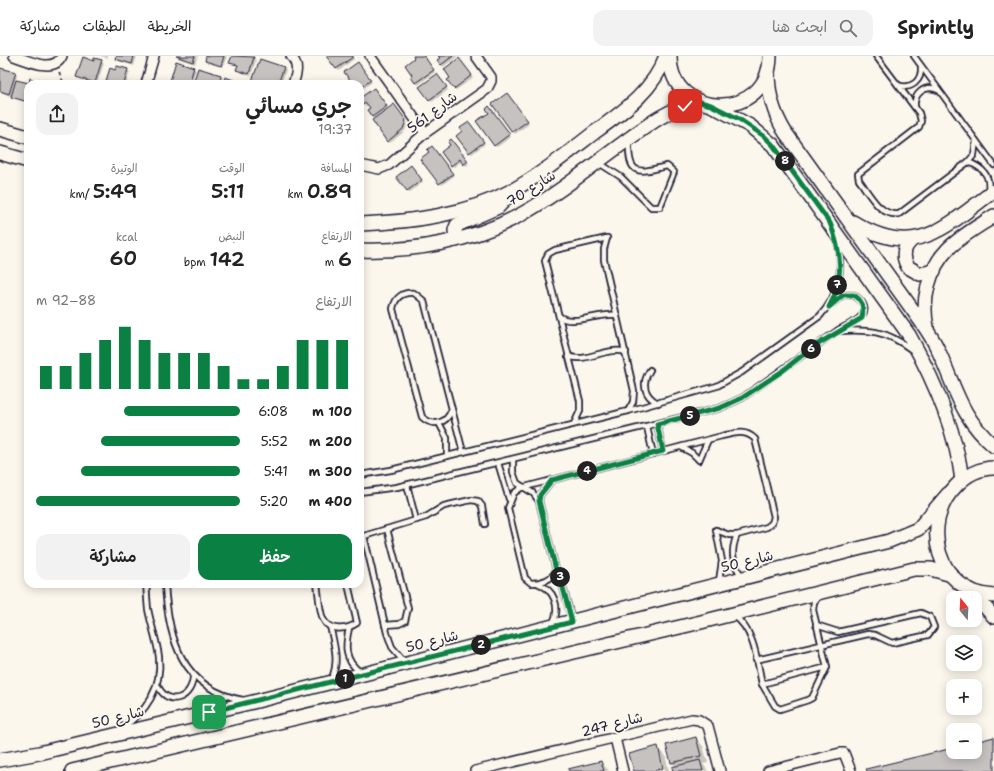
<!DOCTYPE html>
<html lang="ar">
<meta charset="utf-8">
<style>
body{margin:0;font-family:"Shantell Sans","Playpen Sans Arabic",sans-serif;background:#f2f2f2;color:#222;direction:rtl;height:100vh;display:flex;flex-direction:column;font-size:15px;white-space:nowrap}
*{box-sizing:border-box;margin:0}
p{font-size:13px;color:#767676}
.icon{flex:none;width:22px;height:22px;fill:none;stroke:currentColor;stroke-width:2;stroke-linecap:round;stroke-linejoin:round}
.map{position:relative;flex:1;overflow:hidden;direction:ltr}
.details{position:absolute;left:24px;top:24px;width:340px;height:508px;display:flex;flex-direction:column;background:#fff;border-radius:12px;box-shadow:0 2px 10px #0003;direction:rtl}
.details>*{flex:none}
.needle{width:26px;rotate:342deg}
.buttons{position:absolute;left:946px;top:535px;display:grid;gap:8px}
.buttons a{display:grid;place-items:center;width:36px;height:36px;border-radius:8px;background:#fff;box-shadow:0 2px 10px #0003;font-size:20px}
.pin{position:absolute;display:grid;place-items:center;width:34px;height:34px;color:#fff;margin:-17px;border-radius:8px;box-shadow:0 2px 6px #0006}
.km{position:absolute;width:20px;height:20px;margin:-10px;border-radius:50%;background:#222;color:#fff;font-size:11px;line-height:20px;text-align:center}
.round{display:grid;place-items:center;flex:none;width:42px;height:42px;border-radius:12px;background:#f2f2f2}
.headline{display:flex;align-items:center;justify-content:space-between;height:68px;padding:0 12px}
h1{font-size:22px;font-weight:600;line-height:30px}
.metrics{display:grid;grid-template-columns:repeat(3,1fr);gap:6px;height:68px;padding:4px 12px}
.metrics div{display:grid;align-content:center}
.metrics b{font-size:20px;font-weight:600}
.metrics small{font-size:11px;font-weight:400}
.metrics p{font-size:11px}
.chart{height:112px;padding:8px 12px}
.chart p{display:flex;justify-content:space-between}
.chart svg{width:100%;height:72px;margin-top:4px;stroke:#0b8043;stroke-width:6}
.cta{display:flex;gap:8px;margin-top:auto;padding:8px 12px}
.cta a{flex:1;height:46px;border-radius:12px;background:#0b8043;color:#fff;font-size:16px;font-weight:600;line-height:46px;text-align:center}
.cta a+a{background:#f2f2f2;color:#222}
ul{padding:0 12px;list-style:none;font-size:13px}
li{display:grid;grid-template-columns:64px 48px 1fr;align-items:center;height:30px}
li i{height:10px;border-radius:5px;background:#0b8043}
header{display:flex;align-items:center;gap:24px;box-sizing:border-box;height:56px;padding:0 20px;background:#fff;border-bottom:1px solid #e0e0e0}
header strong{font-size:19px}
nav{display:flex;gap:22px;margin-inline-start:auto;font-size:14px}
.search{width:280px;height:36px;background:#f2f2f2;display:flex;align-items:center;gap:10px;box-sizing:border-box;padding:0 14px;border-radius:12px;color:#767676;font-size:15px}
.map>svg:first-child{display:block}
.shadow{fill:#0003}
.building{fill:#c6c2c0;stroke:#22223b}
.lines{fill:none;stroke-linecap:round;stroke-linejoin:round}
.lane-casing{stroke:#22223b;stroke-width:8}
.street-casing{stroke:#22223b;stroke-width:12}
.secondary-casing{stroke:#22223b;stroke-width:16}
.path{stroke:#22223b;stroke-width:1.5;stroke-dasharray:4 3;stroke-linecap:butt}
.lane{stroke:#fbf7ec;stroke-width:4.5}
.street{stroke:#fbf7ec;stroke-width:9}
.secondary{stroke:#fbf7ec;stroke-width:13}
.route-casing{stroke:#fff;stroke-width:8}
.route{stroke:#0b8043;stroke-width:5}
.labels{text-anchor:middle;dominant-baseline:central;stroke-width:3.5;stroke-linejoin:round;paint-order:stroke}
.street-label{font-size:14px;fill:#22223b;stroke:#fbf7ec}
</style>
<header>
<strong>Sprintly</strong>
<div class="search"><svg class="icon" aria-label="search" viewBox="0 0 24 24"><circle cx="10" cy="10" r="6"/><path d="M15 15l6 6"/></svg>ابحث هنا</div>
<nav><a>الخريطة</a><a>الطبقات</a><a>مشاركة</a></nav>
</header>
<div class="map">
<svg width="994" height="715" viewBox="0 0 994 715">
<rect width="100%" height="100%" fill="#fbf7ec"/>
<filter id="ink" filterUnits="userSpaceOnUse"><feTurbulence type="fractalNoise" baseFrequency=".025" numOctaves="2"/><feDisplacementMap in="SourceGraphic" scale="8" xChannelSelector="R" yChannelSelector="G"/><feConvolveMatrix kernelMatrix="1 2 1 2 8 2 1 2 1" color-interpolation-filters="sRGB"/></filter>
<g filter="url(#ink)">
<g class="shadow">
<polygon points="100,0 108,0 107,2"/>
<polygon points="118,0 137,0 134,10 119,5 117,3"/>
<polygon points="177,0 198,0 195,8 179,3"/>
<polygon points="207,0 227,0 223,11 208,7 206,4"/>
<polygon points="233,0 246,0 256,4 251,20 237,14 238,10 231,6"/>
<polygon points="327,0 352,0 354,3 339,15"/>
<polygon points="416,0 423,0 435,16 418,29 406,9"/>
<polygon points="439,0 457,0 457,1 443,11"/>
<polygon points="101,5 104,7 97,28 77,21 94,6"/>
<polygon points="461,5 473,22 456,34 454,32"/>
<polygon points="177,6 196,14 191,28 176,28 171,25"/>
<polygon points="360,10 372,26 360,35 360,28 354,28"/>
<polygon points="117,11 130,16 126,28 106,28"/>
<polygon points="283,11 286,14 281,28 258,28 253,25"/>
<polygon points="0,13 15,17 17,19 16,25 28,28 28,47 0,36"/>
<polygon points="199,14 221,20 223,22 221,28 194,28"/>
<polygon points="439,21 448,34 432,46 420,31"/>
<polygon points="374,34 389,53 396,51 408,67 405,75 390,87 372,60 372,52 369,48 366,50 360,44"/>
<polygon points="509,40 529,68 515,78 493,48"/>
<polygon points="491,54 511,81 497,91 495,89"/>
<polygon points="471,69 485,88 472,98 470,96"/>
<polygon points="451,84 469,108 466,110 462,105 454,111 452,109"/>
<polygon points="434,94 454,120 442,129 422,103"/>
<polygon points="413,113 423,126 409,137 407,135"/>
<polygon points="696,682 703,690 708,707 703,708 708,715 674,715 676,711 672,707 667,690"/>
<polygon points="657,691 665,699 669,715 665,715 661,699 659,699 663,715 635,715"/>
<polygon points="601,706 609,715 570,715"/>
</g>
<g class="building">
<polygon points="116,0 134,0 132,8 115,3"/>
<polygon points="176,0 195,0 193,6"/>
<polygon points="206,0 224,0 221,10 205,5"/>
<polygon points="232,0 254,1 249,18 236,14 238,9 229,7"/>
<polygon points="326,0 353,0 353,1 336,13"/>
<polygon points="413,0 424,0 434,14 415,27 411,21 412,19 405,9 414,2"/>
<polygon points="438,0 453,0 441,9 437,4 440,2"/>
<polygon points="83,1 94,5 94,2 102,4 95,27 76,21"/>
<polygon points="459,2 472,19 454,33 447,24 450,22 444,13"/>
<polygon points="260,3 284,11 278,28 260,28 252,25"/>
<polygon points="176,5 194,11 189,28 176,28 170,25"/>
<polygon points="358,6 371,24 360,32 360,28 353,28 344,16"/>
<polygon points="117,10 128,13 124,28 105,28 110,12 115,14"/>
<polygon points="0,12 16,16 9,38 0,35"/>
<polygon points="198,12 221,19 219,28 193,28"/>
<polygon points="437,18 447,31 429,44 419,31"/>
<polygon points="225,21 242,27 242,28 223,28"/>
<polygon points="30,22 35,24 34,28 28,28 28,46 11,41 16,24 29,27"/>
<polygon points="39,23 54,28 37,28"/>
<polygon points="374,32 387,50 372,61 367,54 370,52 366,47 363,49 360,42"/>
<polygon points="507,37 528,65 512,76 492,48"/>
<polygon points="394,48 406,64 403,73 387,86 372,64"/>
<polygon points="489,50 510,78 494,90 476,65 489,57 486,53"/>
<polygon points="469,66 484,86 469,97 456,80 462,75 460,72"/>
<polygon points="451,83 468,105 463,109 460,103 451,110 441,96 450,89 448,86"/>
<polygon points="432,90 453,118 439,128 420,103 429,96 427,94"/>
<polygon points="411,109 422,124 407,135 396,121"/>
<polygon points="696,681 701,700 671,707 666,689"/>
<polygon points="994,681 994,715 867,715 866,713 953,692 953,696 975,696 975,686"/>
<polygon points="658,690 663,712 654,715 634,715 629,698"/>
<polygon points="700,704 703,715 673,715 672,711"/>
<polygon points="601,705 604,715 569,715 568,713"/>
</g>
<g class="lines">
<g class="lane-casing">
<g id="lane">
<path d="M876,0L919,57L921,65L919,71L858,118L859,124C869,137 880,161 899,158L968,106L974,99L976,85"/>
<polyline points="914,0 994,109"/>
<path d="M898,29C911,34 922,25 921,11"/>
<path d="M915,51C913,38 925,28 938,34"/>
<path d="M968,106C982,111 991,119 988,135"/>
<path d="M599,107L621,121L651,151H660L674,116L667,110C638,117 628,121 629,85"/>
<polyline points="607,182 604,193 604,204 634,335 633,346 628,355"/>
<path d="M833,247L843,239H854C879,257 853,267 838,274"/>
<path d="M559,260C571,271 600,256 617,259"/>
<path d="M568,300C586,308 606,290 626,296"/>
<path d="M650,314C641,327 644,340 658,347"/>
<path d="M451,355C446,368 433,371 422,361L393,253C395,241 403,236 414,237L424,245L463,396"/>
<polyline points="439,367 447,382 447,400"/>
<polyline points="574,368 580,355 580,345 545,205 548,198 555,194 607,182"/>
<polyline points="657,368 663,395"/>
<polyline points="647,371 653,398"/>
<polyline points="681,391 692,397 699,404"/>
<polyline points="513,403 513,416 517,427 533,437 539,445 556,514 562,528 572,564"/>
<polyline points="699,404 708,384"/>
<polyline points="498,407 509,443"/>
<path d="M360,419L391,414L628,355L717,330L742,316L820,260C839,239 844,212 837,185"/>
<polyline points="407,429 416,464"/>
<path d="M360,436L397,431L720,352L742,342L837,275C868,273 886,274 912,294"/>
<polyline points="539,445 540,439 552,424"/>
<polyline points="716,474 722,505 719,525"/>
<path d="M737,479C731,493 731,507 742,520"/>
<path d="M556,514C553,524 540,527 531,527L525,522L508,452L514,437L521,432L722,380C735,377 745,373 755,383L774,461L772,467L767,471L737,479H729L716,474"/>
<path d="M537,527C554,533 561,551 553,567"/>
<path d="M165,528C168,583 182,633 243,644"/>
<path d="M317,528C319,539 319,553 323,563C329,576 347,574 357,567L348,528"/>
<path d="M734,560C755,574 757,606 762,628L827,611"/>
<polyline points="385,569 399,568 405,565 408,552 387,473"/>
<path d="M330,570C334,588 340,606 331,624"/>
<path d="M349,572C345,590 344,604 360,616"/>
<polyline points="756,604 868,578 875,579 892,587 928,579 934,571 930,561 921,557 838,576 816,569"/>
<polyline points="404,605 392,591 387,577 364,480 426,461 444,450 471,444 478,445 482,450 485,468"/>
<path d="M157,628C167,653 194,643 193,618"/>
<polyline points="762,628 775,650 780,653 808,644 812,642 827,611 813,554 814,546 820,539"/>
<path d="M121,672C147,657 162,631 159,601C157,585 151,569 148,553C147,545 147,536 146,528"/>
</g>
</g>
<g class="street-casing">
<g id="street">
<path d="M14,0C27,4 54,18 62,0"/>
<path d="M291,0C299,9 297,17 293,28"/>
<polyline points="370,0 425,77"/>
<polyline points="146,28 154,0"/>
<polyline points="360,109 379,113 389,109 425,77 487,33 491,25 491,21 476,0"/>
<polyline points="615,682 623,715"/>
<polyline points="475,715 692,663 699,664 708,670 720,715"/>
<polyline points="768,715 840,697 844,697 851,715"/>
</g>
</g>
<g class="secondary-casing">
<g id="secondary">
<path d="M670,0C670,66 770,65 770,0"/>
<path d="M768,15C768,38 773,56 785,76L920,264C927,274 934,284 939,296C956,333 961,362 994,390"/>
<path d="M711,49L750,70L773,89L909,279C933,322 956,375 962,424"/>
<polyline points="0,73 28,81"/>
<polyline points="0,97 28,105"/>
<path d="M853,166C917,205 944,171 994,135"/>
<path d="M360,168C412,166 466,159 513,134C542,118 569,96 595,76C624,55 653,35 666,0"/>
<polyline points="456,184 455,174 457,169 498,151 511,137"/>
<path d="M912,184C903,191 902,201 908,211L920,218L934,215"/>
<path d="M360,194C415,196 473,185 522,158C570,131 612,92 659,62L672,55L700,46"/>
<path d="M927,271C921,245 929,212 948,193C961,180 979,170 994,160"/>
<path d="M994,412C980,412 966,419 956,430C919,467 937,537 994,540"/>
<polyline points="970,534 994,561"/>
<polyline points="0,704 39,697 257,645 889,485 918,473 948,438"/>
<polyline points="72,715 701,566 914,513 931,513 952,519"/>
</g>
</g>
<polyline class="path" points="59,16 64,28"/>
<use href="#lane" class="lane"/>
<use href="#street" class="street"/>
<use href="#secondary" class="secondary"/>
</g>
</g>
<g class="lines" filter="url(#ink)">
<g class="route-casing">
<path id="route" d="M209,656L572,566L562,528L556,514L539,445L540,439L552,424L663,395L657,368L720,352L742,342L781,316L813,291L862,262C864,251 863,245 854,239H843L829,251C845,223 841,195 830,167L773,89L764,80L739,63L711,49L700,46L685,50"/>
</g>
<use href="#route" class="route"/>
</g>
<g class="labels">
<g class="street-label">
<text transform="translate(432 56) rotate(-37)">شارع 561</text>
<text transform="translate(531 132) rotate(-32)">شارع 70</text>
<text transform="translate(747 505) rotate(-14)">شارع 50</text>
<text transform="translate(432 585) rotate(-14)">شارع 50</text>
<text transform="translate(118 661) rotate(-14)">شارع 50</text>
<text transform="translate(612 668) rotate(-14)">شارع 247</text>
</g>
</g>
</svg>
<div class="buttons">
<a><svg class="needle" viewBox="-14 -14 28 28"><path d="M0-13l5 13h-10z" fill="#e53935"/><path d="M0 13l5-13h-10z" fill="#767676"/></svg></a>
<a><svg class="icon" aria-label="layers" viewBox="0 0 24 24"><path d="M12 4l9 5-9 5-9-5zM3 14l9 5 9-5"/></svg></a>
<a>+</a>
<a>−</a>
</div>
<div class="pin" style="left:209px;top:656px;background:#1e9e55"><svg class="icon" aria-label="arrive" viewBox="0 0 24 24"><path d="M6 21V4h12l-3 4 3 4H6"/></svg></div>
<div class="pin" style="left:685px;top:50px;background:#d93025"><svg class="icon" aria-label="check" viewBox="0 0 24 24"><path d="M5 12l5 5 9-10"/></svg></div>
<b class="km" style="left:345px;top:623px">1</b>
<b class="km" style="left:481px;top:589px">2</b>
<b class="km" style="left:560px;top:521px">3</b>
<b class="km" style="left:587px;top:415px">4</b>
<b class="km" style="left:690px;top:360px">5</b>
<b class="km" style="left:811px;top:293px">6</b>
<b class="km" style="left:837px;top:229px">7</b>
<b class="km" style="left:785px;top:105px">8</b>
<section class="details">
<div class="headline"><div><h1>جري مسائي</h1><p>19:37</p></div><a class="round"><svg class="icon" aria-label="share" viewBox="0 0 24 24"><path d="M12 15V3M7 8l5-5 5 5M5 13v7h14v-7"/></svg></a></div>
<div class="metrics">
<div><p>المسافة</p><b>0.89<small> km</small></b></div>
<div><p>الوقت</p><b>5:11</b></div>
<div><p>الوتيرة</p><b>5:49<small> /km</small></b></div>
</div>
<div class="metrics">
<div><p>الارتفاع</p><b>6<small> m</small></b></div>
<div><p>النبض</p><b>142<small> bpm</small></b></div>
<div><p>kcal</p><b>60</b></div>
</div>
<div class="chart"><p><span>الارتفاع</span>88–92 m</p>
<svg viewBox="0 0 160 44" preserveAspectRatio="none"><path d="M5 44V30M15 44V30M25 44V22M35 44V14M45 44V6M55 44V14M65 44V22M75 44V22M85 44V22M95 44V30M105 44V38M115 44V38M125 44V30M135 44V14M145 44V14M155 44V14"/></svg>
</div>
<ul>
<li><b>100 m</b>6:08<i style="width:57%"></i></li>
<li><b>200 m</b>5:52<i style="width:68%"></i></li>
<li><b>300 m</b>5:41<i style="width:78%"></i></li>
<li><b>400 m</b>5:20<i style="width:100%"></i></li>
</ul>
<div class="cta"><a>حفظ</a><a>مشاركة</a></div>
</section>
</div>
